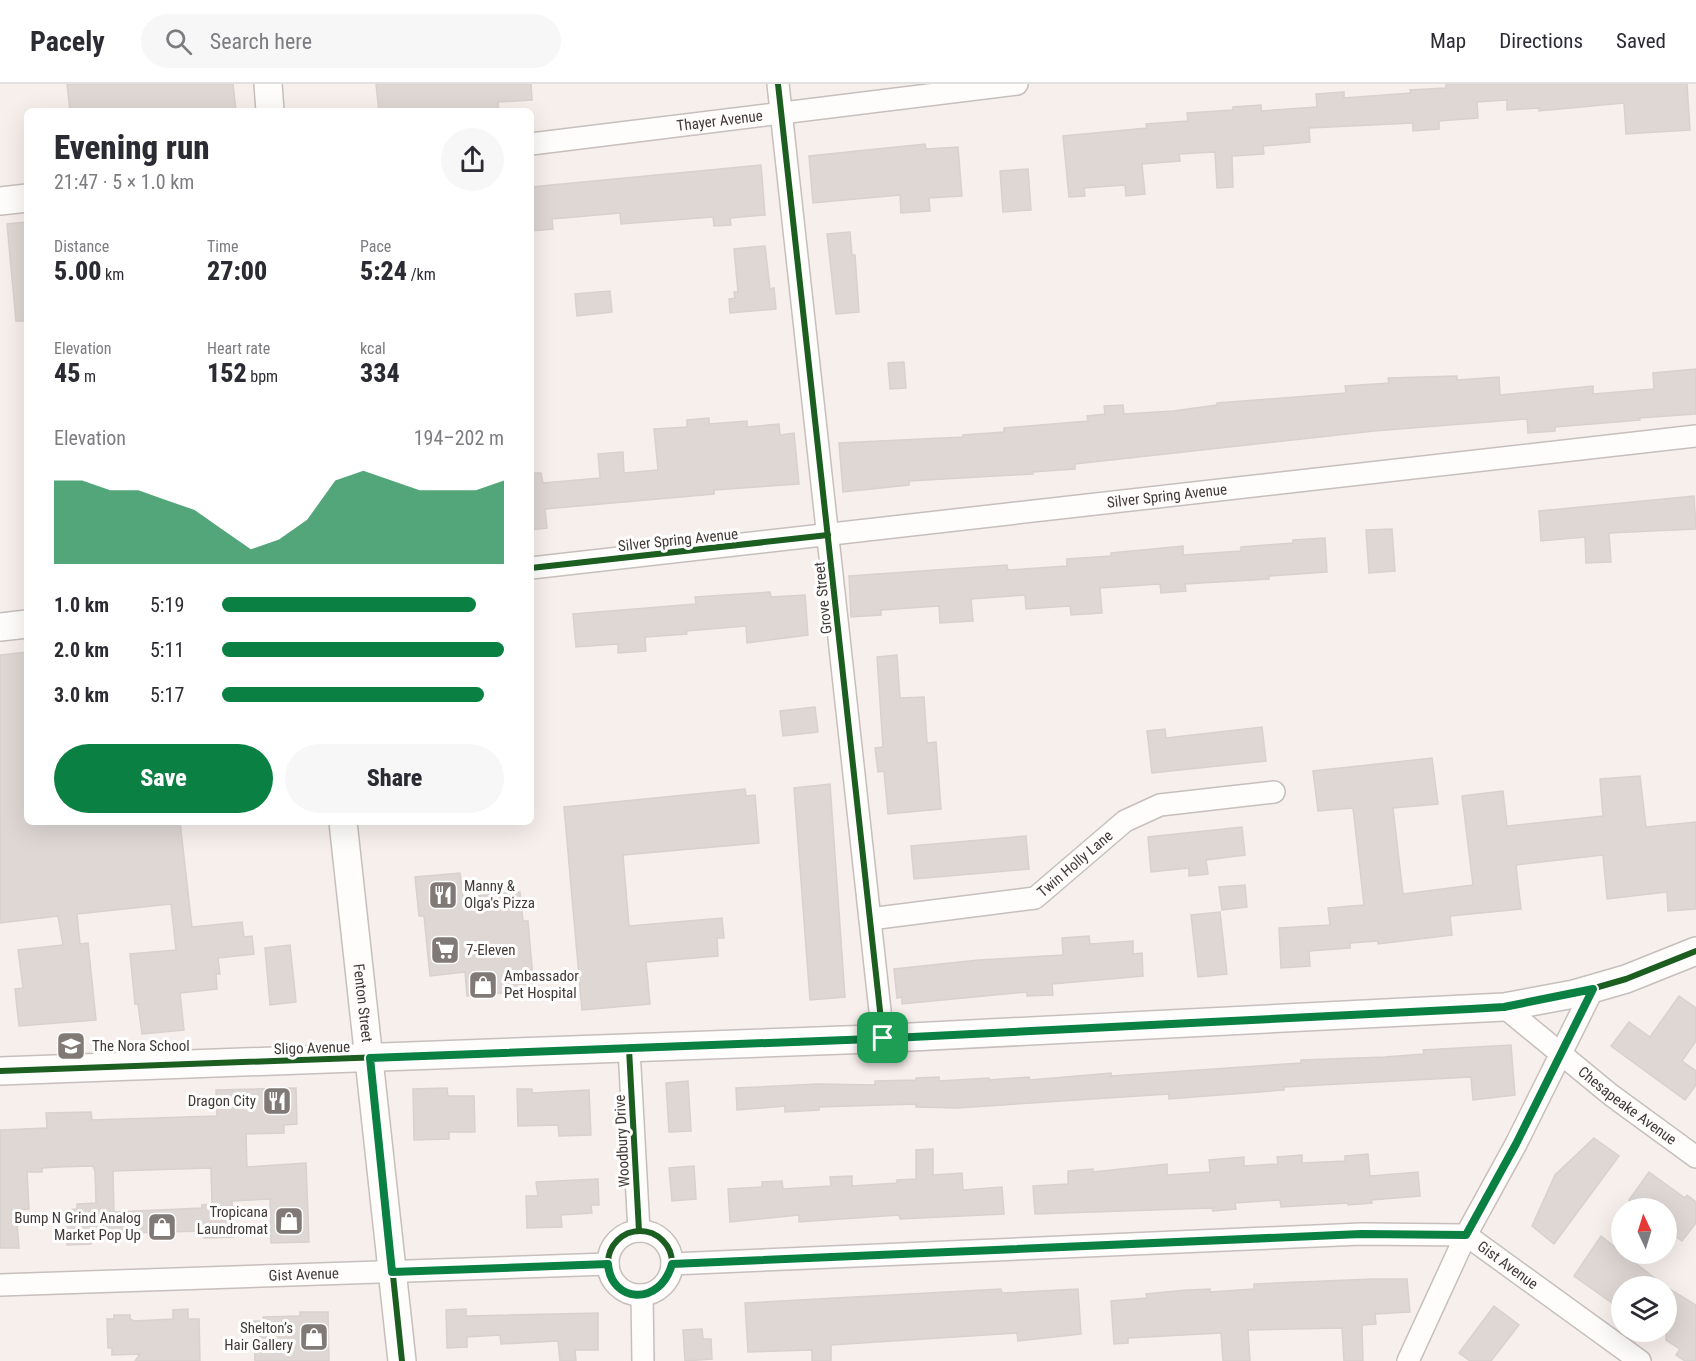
<!DOCTYPE html>
<meta charset="utf-8">
<style>
body{margin:0;font-family:"Roboto Condensed",sans-serif;background:#f7f7f7;color:#2b2b33;height:100vh;display:flex;flex-direction:column;font-size:22px;white-space:nowrap}
*{box-sizing:border-box;margin:0}
p{font-size:20px;color:#7c7c81}
.icon{flex:none;width:33px;height:33px;fill:none;stroke:currentColor;stroke-width:2;stroke-linecap:round;stroke-linejoin:round}
.map{position:relative;flex:1;overflow:hidden}
.panel{position:absolute;left:24px;top:24px;width:510px;height:717px;display:flex;flex-direction:column;background:#fff;border-radius:9px;box-shadow:0 6px 24px #0002}
.panel>*{flex:none}
.needle{width:39px;rotate:356deg}
.fabs{position:absolute;left:1611px;top:1114px;display:grid;gap:12px}
.fabs a{display:grid;place-items:center;width:66px;height:66px;border-radius:50%;background:#fff;box-shadow:0 6px 24px #0002;font-size:30px}
.pin{position:absolute;display:grid;place-items:center;width:51px;height:51px;color:#fff;margin:-26px;border-radius:12px;box-shadow:0 3px 9px #0006}
.round{display:grid;place-items:center;flex:none;width:63px;height:63px;border-radius:32px;background:#f7f7f7}
.summary{display:flex;align-items:center;justify-content:space-between;height:102px;padding:0 30px}
h1{font-size:33px;font-weight:800;line-height:45px}
.figures{display:grid;grid-template-columns:repeat(3,1fr);gap:9px;height:102px;padding:6px 30px}
.figures div{display:grid;align-content:center}
.figures b{font-size:26px;font-weight:800}
.figures small{font-size:16px;font-weight:400}
.figures p{font-size:16px}
.chart{height:168px;padding:12px 30px}
.chart p{display:flex;justify-content:space-between}
.chart svg{width:100%;height:108px;margin-top:6px;fill:#0b8043;opacity:.7}
.button{display:flex;gap:12px;margin-top:auto;padding:12px 30px}
.button a{flex:1;height:69px;border-radius:36px;background:#0b8043;color:#fff;font-size:24px;font-weight:800;line-height:69px;text-align:center}
.button a+a{background:#f7f7f7;color:#2b2b33}
ul{padding:0 30px;list-style:none;font-size:20px}
li{display:grid;grid-template-columns:96px 72px 1fr;align-items:center;height:45px}
li i{height:15px;border-radius:8px;background:#0b8043}
header{display:flex;align-items:center;gap:36px;box-sizing:border-box;height:84px;padding:0 30px;background:#fff;border-bottom:2px solid #e1e1e2}
header strong{font-size:28px}
nav{display:flex;gap:33px;margin-inline-start:auto;font-size:21px}
.search{width:420px;height:54px;background:#f7f7f7;display:flex;align-items:center;gap:15px;box-sizing:border-box;padding:0 21px;border-radius:33px;color:#7c7c81;font-size:22px}
.map>svg:first-child{display:block}
.building{fill:#ded7d4;stroke:#d8d1ce;stroke-width:1.5;fill-rule:evenodd}
.lines{fill:none;stroke-linecap:round;stroke-linejoin:round}
.minor-casing{stroke:#c6bfbc;stroke-width:24}
.tertiary-casing{stroke:#c6bfbc;stroke-width:30}
.minor{stroke:#fefdfc;stroke-width:21}
.tertiary{stroke:#fefdfc;stroke-width:27}
.cycleway-casing{stroke:#fefefe;stroke-width:10}
.cycleway{stroke:#1b5e20;stroke-width:6}
.route-casing{stroke:#fff;stroke-width:12}
.route{stroke:#0b8043;stroke-width:8}
.labels{text-anchor:middle;dominant-baseline:central;stroke-width:6;stroke-linejoin:round;paint-order:stroke}
.street-label{font-size:15px;fill:#413a37;stroke:#fefefe}
.poi-label{font-size:15px;fill:#413a37;stroke:#fefefe;text-anchor:start}
</style>
<header>
<strong>Pacely</strong>
<div class="search"><svg class="icon" aria-label="search" viewBox="0 0 24 24"><circle cx="10" cy="10" r="6"/><path d="M15 15l6 6"/></svg>Search here</div>
<nav><a>Map</a><a>Directions</a><a>Saved</a></nav>
</header>
<div class="map">
<svg width="1696" height="1277" viewBox="0 0 1696 1277">
<rect width="100%" height="100%" fill="#f7efec"/>
<g class="building">
<polygon points="67,0 233,0 236,27 70,27"/>
<polygon points="376,0 531,0 532,16 498,18 499,27 379,27"/>
<polygon points="1446,0 1687,0 1690,46 1626,50 1624,19 1539,27 1539,24 1507,26 1507,16 1477,18 1478,34 1439,37 1439,45 1413,47 1413,39 1309,44 1310,58 1263,62 1264,70 1232,72 1233,103 1217,104 1215,68 1179,70 1180,77 1142,80 1145,110 1126,112 1125,101 1084,104 1085,112 1069,113 1063,52 1147,44 1146,40 1188,37 1187,29 1233,26 1233,23 1261,21 1261,27 1317,23 1316,10 1344,8 1344,14 1411,9 1410,6 1446,4"/>
<polygon points="925,60 926,65 958,63 962,112 929,114 930,127 901,129 900,111 813,119 809,72"/>
<polygon points="761,81 765,131 730,134 731,141 714,142 713,133 621,140 620,129 552,135 553,145 531,147 531,103"/>
<polygon points="1028,85 1031,126 1003,128 1000,87"/>
<polygon points="27,138 27,237 16,237 7,140"/>
<polygon points="850,148 852,171 855,171 859,228 836,230 827,150"/>
<polygon points="765,162 770,205 774,204 776,225 730,229 729,215 735,214 734,208 738,208 734,165"/>
<polygon points="610,207 612,228 577,232 575,210"/>
<polygon points="904,278 906,304 890,305 888,279"/>
<polygon points="1696,285 1696,330 1639,334 1640,336 1555,343 1555,347 1528,349 1527,335 1374,347 1075,380 1075,385 1032,388 1033,390 909,397 909,401 843,408 839,359 963,353 963,351 1004,348 1004,344 1088,337 1087,332 1105,330 1104,322 1123,321 1124,330 1173,327 1217,321 1217,319 1346,309 1345,302 1389,299 1388,294 1457,292 1457,296 1499,293 1500,311 1593,302 1593,310 1654,305 1653,289"/>
<polygon points="709,334 709,340 747,337 747,343 779,340 780,351 794,349 799,400 714,406 714,410 545,425 547,444 531,446 531,389 541,389 543,399 600,394 598,370 623,368 624,389 658,386 654,345 687,343 687,336"/>
<polygon points="1694,412 1696,445 1609,449 1611,478 1586,479 1585,453 1541,457 1539,427"/>
<polygon points="1392,445 1395,487 1369,489 1366,446"/>
<polygon points="1325,454 1327,488 1269,492 1269,495 1185,500 1186,507 1161,509 1160,500 1100,504 1102,529 1071,531 1070,522 1026,525 1025,511 971,515 973,537 940,539 939,522 881,526 881,531 851,533 849,492 1007,481 1008,486 1067,482 1067,475 1111,472 1111,469 1183,462 1183,471 1241,467 1241,463 1293,459 1293,456"/>
<polygon points="770,508 771,513 805,511 808,551 747,559 746,542 686,547 687,550 645,553 646,567 618,569 618,560 576,563 573,530 696,520 695,513"/>
<polygon points="27,568 27,738 180,738 192,843 242,838 244,853 252,852 254,870 218,874 220,890 216,890 217,905 180,909 184,946 142,950 138,920 135,920 130,870 176,866 171,820 77,830 80,860 88,859 96,936 19,942 15,905 23,904 18,866 63,861 58,832 0,839 0,571"/>
<polygon points="897,571 900,614 924,613 927,659 936,658 941,725 888,730 884,687 878,688 875,664 883,663 877,573"/>
<polygon points="815,623 818,648 783,652 780,627"/>
<polygon points="1262,643 1266,677 1152,689 1147,647 1165,645 1166,654"/>
<polygon points="1432,674 1438,720 1393,724 1403,810 1473,801 1462,712 1503,707 1507,742 1603,732 1600,695 1640,692 1646,743 1696,738 1696,825 1668,827 1667,808 1607,815 1603,771 1516,781 1521,825 1450,832 1452,851 1378,860 1378,857 1350,859 1350,864 1309,867 1310,882 1281,884 1279,844 1330,841 1328,824 1364,821 1353,724 1318,727 1313,687"/>
<polygon points="830,700 845,913 810,916 794,704"/>
<polygon points="745,705 746,712 755,711 759,759 623,771 629,842 722,834 724,854 717,854 718,872 646,878 650,920 582,926 564,723"/>
<polygon points="1242,743 1245,771 1206,776 1208,790 1189,792 1189,784 1151,788 1148,753"/>
<polygon points="1026,752 1029,785 914,795 911,762"/>
<polygon points="460,789 463,813 520,808 523,837 528,837 534,906 467,912 465,888 430,892 424,832 419,832 415,793"/>
<polygon points="1245,801 1247,823 1222,826 1219,803"/>
<polygon points="1220,828 1227,890 1198,893 1191,831"/>
<polygon points="1089,852 1090,860 1133,857 1133,870 1142,869 1143,892 1052,900 1053,911 1027,912 1027,908 902,920 902,913 897,914 894,885 979,876 1063,871 1062,854"/>
<polygon points="290,861 296,918 270,921 265,864"/>
<polygon points="1679,912 1696,924 1696,957 1682,977 1696,987 1696,1001 1685,1016 1611,962 1629,938 1650,953"/>
<polygon points="1511,961 1515,1011 1473,1016 1471,993 1284,1003 1284,1006 1169,1015 1169,1010 957,1024 916,1023 916,1020 819,1023 819,1026 785,1028 785,1022 737,1026 736,1004 818,1000 875,1001 875,997 916,996 916,994 939,993 939,997 989,994 989,996 1029,993 1030,996 1111,989 1111,992 1301,979 1301,976 1385,973 1424,970 1423,966"/>
<polygon points="688,997 691,1047 669,1048 666,999"/>
<path d="M296,1004L297,1040L284,1041V1049L246,1050L247,1083L306,1079L309,1158L271,1159L270,1115L232,1117L234,1153L204,1154L203,1147L90,1150L91,1160L67,1161L66,1126L77,1125V1120L96,1119L95,1087L93,1082L59,1083L42,1084V1088H27L29,1125L16,1126L19,1164H0V1046L47,1044L46,1029L91,1028L92,1036L217,1032L216,1006ZM211,1084L212,1120L202,1121V1124L114,1128L113,1087Z"/>
<polygon points="447,1004 448,1012 474,1012 475,1048 449,1048 449,1055 414,1056 413,1005"/>
<polygon points="517,1005 532,1005 532,1009 589,1006 591,1051 559,1052 558,1041 518,1042"/>
<polygon points="1594,1054 1619,1072 1554,1160 1532,1142 1555,1091"/>
<polygon points="933,1065 933,1091 962,1089 963,1106 1002,1103 1004,1130 900,1135 899,1131 799,1138 799,1131 730,1138 728,1105 762,1103 762,1098 782,1097 783,1105 831,1102 830,1093 852,1092 852,1102 897,1099 897,1096 916,1095 916,1066"/>
<polygon points="1368,1070 1370,1092 1418,1088 1420,1112 1371,1116 1372,1119 1348,1121 1348,1119 1281,1123 1280,1116 1235,1119 1236,1125 1213,1127 1212,1124 1035,1130 1033,1102 1068,1100 1068,1087 1093,1085 1093,1088 1167,1080 1167,1091 1210,1088 1209,1076 1244,1073 1244,1082 1278,1080 1277,1073 1302,1071 1302,1079 1345,1077 1345,1072"/>
<polygon points="694,1082 696,1115 672,1117 669,1084"/>
<polygon points="1649,1088 1685,1114 1687,1111 1696,1118 1696,1139 1682,1157 1666,1145 1666,1125 1642,1125 1629,1116"/>
<polygon points="598,1095 599,1121 591,1121 592,1129 561,1131 562,1143 527,1144 526,1112 538,1112 536,1098"/>
<polygon points="1601,1152 1666,1203 1696,1221 1696,1277 1685,1277 1676,1271 1680,1265 1666,1256 1666,1203 1622,1203 1622,1226 1574,1192"/>
<polygon points="1373,1195 1407,1195 1410,1228 1375,1230 1376,1240 1362,1241 1363,1277 1344,1277 1342,1244 1248,1246 1250,1277 1223,1277 1221,1249 1128,1254 1128,1259 1114,1260 1111,1217 1147,1214 1146,1210 1187,1206 1210,1205 1210,1208 1254,1205 1254,1200"/>
<polygon points="1001,1205 1002,1209 1078,1205 1081,1250 1018,1257 1017,1249 831,1261 831,1277 812,1277 812,1266 748,1268 745,1219"/>
<polygon points="1494,1222 1519,1241 1491,1277 1470,1277 1459,1269"/>
<polygon points="188,1225 188,1235 199,1235 200,1277 135,1277 140,1270 112,1271 112,1264 108,1264 107,1235 114,1235 114,1231 130,1231 130,1235 134,1237 173,1235 173,1226"/>
<polygon points="466,1225 466,1232 598,1229 598,1266 575,1266 576,1277 560,1277 558,1257 501,1260 500,1251 467,1253 467,1263 447,1264 446,1226"/>
<polygon points="300,1228 328,1228 329,1277 255,1277 254,1237 264,1237 263,1233 300,1232"/>
<polygon points="702,1245 703,1255 711,1255 712,1275 685,1277 683,1246"/>
</g>
<g class="lines">
<g class="minor-casing">
<g id="minor">
<polyline points="778,0 883,954"/>
<path id="s1" d="M531,60L1017,0"/>
<path id="s2" d="M531,484L1696,352"/>
<path id="s3" d="M870,835L1035,814L1125,737L1160,721L1274,708"/>
<path id="s4" d="M1504,923L1611,1011L1696,1073"/>
<polyline points="629,965 639,1147"/>
<circle cx="640" cy="1179" r="32"/>
<path id="s5" d="M672,1180L1361,1150L1466,1151L1640,1277"/>
<path id="s6" d="M0,1201L608,1180"/>
<polyline points="642,1211 643,1277"/>
<polyline points="1408,1277 1466,1151 1516,1060 1593,905"/>
</g>
</g>
<g class="tertiary-casing">
<g id="tertiary">
<polyline points="268,0 270,27"/>
<polyline points="0,117 27,114"/>
<polyline points="0,543 27,540"/>
<path id="s7" d="M343,738L402,1277"/>
<polyline points="0,987 872,955 1504,923 1574,910 1626,895 1696,867"/>
</g>
</g>
<use href="#minor" class="minor"/>
<use href="#tertiary" class="tertiary"/>
<g class="cycleway-casing">
<g id="cycleway">
<polyline points="778,0 883,954"/>
<polyline points="531,484 828,451"/>
<polyline points="629,965 639,1147"/>
<polyline points="370,973 402,1277"/>
<polyline points="0,987 872,955 1504,923 1574,910 1626,895 1696,867"/>
<circle cx="640" cy="1179" r="32"/>
</g>
</g>
<use href="#cycleway" class="cycleway"/>
</g>
<g class="lines">
<g class="route-casing">
<path id="route" d="M1593,905L1516,1060L1466,1151L1361,1150L672,1180C660,1223 611,1219 608,1180L392,1188L370,974L872,955L1470,925L1504,923Z"/>
</g>
<use href="#route" class="route"/>
</g>
<defs>
<g id="restaurant-square" transform="scale(1.5)"><rect x="-9" y="-9" width="18" height="18" rx="4" fill="#817976" stroke="#fefefe"/><path d="M-5-6h1v4h1v-4h1v4h1v-4h1v5L-1.5 .5V6h-2V.5L-5-1ZM5-6V6H3V1.5H1.5Q1.5-4 5-6Z" fill="#fff"/></g>
<g id="supermarket-square" transform="scale(1.5)"><rect x="-9" y="-9" width="18" height="18" rx="4" fill="#817976" stroke="#fefefe"/><path d="M-6-5.5h2.5l.6 2H6L4.5 2H-2.5L-4.4-4H-6ZM-1.5 3.2a1.3 1.3 0 1 0 .1 0ZM3 3.2a1.3 1.3 0 1 0 .1 0Z" fill="#fff"/></g>
<g id="shop-square" transform="scale(1.5)"><rect x="-9" y="-9" width="18" height="18" rx="4" fill="#817976" stroke="#fefefe"/><path d="M-5-2.5h2.3a2.7 3.5 0 0 1 5.4 0H5L5.5 6h-11ZM-1.5-2.5h3a1.5 2.3 0 0 0-3 0Z" fill="#fff"/></g>
<g id="school-square" transform="scale(1.5)"><rect x="-9" y="-9" width="18" height="18" rx="4" fill="#817976" stroke="#fefefe"/><path d="M0-5L7-2L0 1L-7-2ZM-4 1L0 2.5L4 1V4Q0 6-4 4Z" fill="#fff"/></g>
</defs>
<g fill-rule="evenodd">
<use href="#restaurant-square" x="443" y="811"/>
<use href="#supermarket-square" x="445" y="866"/>
<use href="#shop-square" x="483" y="901"/>
<use href="#school-square" x="71" y="962"/>
<use href="#restaurant-square" x="277" y="1017"/>
<use href="#shop-square" x="289" y="1137"/>
<use href="#shop-square" x="162" y="1143"/>
<use href="#shop-square" x="314" y="1253"/>
</g>
<g class="labels">
<g class="street-label">
<text stroke="none"><textPath href="#s1" startOffset="190">Thayer Avenue</textPath></text>
<text stroke="none"><textPath href="#s2" startOffset="640">Silver Spring Avenue</textPath></text>
<text transform="translate(678 456) rotate(-6)">Silver Spring Avenue</text>
<text transform="translate(823 514) rotate(-96)">Grove Street</text>
<text stroke="none"><textPath href="#s3" startOffset="219">Twin Holly Lane</textPath></text>
<text stroke="none"><textPath href="#s7" startOffset="182">Fenton Street</textPath></text>
<text transform="translate(312 964) rotate(-2)">Sligo Avenue</text>
<text stroke="none"><textPath href="#s4" startOffset="158">Chesapeake Avenue</textPath></text>
<text transform="translate(622 1057) rotate(-93)">Woodbury Drive</text>
<text stroke="none"><textPath href="#s5" startOffset="846">Gist Avenue</textPath></text>
<text stroke="none"><textPath href="#s6" startOffset="304">Gist Avenue</textPath></text>
</g>
<g class="poi-label">
<text x="464" y="802">Manny &amp;<tspan x="464" dy="17">Olga's Pizza</tspan></text>
<text x="466" y="866">7-Eleven</text>
<text x="504" y="892">Ambassador<tspan x="504" dy="17">Pet Hospital</tspan></text>
<text x="92" y="962">The Nora School</text>
<text x="256" y="1017" text-anchor="end">Dragon City</text>
<text x="268" y="1128" text-anchor="end">Tropicana<tspan x="268" dy="17">Laundromat</tspan></text>
<text x="141" y="1134" text-anchor="end">Bump N Grind Analog<tspan x="141" dy="17">Market Pop Up</tspan></text>
<text x="293" y="1244" text-anchor="end">Shelton’s<tspan x="293" dy="17">Hair Gallery</tspan></text>
</g>
</g>
</svg>
<div class="fabs">
<a><svg class="needle" viewBox="-14 -14 28 28"><path d="M0-13l5 13h-10z" fill="#e53935"/><path d="M0 13l5-13h-10z" fill="#7c7c81"/></svg></a>
<a><svg class="icon" aria-label="layers" viewBox="0 0 24 24"><path d="M12 4l9 5-9 5-9-5zM3 14l9 5 9-5"/></svg></a>
</div>
<div class="pin" style="left:883px;top:954px;background:#1e9e55"><svg class="icon" aria-label="arrive" viewBox="0 0 24 24"><path d="M6 21V4h12l-3 4 3 4H6"/></svg></div>
<section class="panel">
<div class="summary"><div><h1>Evening run</h1><p>21:47 · 5 × 1.0 km</p></div><a class="round"><svg class="icon" aria-label="share" viewBox="0 0 24 24"><path d="M12 15V3M7 8l5-5 5 5M5 13v7h14v-7"/></svg></a></div>
<div class="figures">
<div><p>Distance</p><b>5.00<small> km</small></b></div>
<div><p>Time</p><b>27:00</b></div>
<div><p>Pace</p><b>5:24<small> /km</small></b></div>
</div>
<div class="figures">
<div><p>Elevation</p><b>45<small> m</small></b></div>
<div><p>Heart rate</p><b>152<small> bpm</small></b></div>
<div><p>kcal</p><b>334</b></div>
</div>
<div class="chart"><p><span>Elevation</span>194–202 m</p>
<svg viewBox="0 0 160 44" preserveAspectRatio="none"><path d="M0 44V10L10 10L20 14L30 14L40 18L50 22L60 30L70 38L80 34L90 26L100 10L110 6L120 10L130 14L140 14L150 14L160 10V44z"/></svg>
</div>
<ul>
<li><b>1.0 km</b>5:19<i style="width:90%"></i></li>
<li><b>2.0 km</b>5:11<i style="width:100%"></i></li>
<li><b>3.0 km</b>5:17<i style="width:93%"></i></li>
</ul>
<div class="button"><a>Save</a><a>Share</a></div>
</section>
</div>
